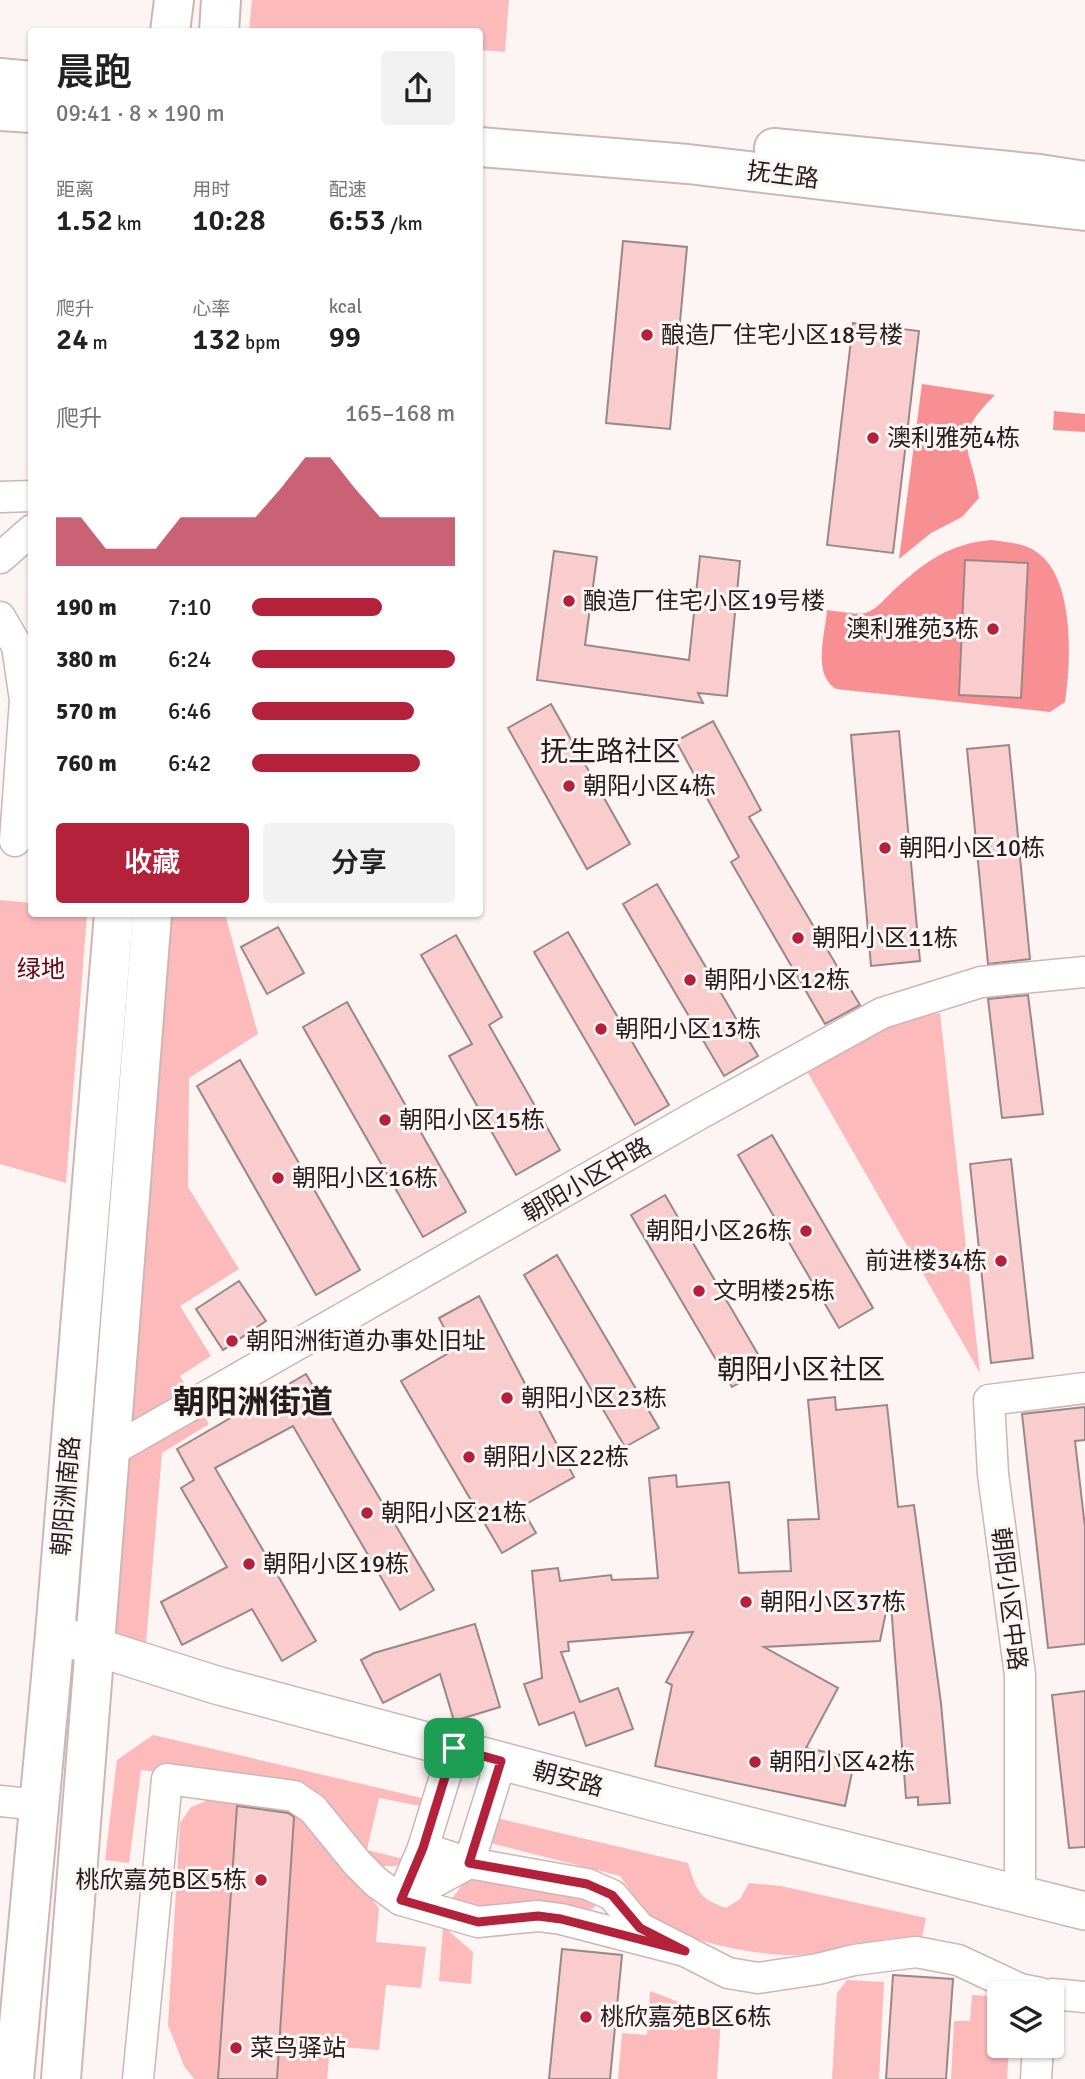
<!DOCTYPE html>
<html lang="zh">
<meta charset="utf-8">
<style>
body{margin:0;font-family:Signika,"Noto Sans SC",sans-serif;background:#f2f2f2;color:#222;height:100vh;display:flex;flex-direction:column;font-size:26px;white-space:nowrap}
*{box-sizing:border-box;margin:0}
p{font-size:23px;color:#767676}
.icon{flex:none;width:38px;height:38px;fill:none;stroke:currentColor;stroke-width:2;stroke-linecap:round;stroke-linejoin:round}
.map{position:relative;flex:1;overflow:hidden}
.sheet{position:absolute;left:28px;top:28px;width:455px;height:889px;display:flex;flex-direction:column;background:#fff;border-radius:7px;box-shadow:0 2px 5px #0004}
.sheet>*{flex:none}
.controls{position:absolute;left:987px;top:1981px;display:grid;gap:14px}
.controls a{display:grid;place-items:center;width:77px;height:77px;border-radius:7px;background:#fff;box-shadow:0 2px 5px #0004;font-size:35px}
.pin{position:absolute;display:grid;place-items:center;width:60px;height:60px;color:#fff;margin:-30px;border-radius:14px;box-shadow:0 4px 10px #0006}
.round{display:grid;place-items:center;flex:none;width:74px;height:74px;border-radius:7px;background:#f2f2f2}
.overview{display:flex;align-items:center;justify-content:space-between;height:119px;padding:0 28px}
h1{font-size:38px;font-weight:600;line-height:52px}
.figures{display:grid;grid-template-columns:repeat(3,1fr);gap:10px;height:119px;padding:7px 28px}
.figures div{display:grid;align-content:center}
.figures b{font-size:30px;font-weight:600}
.figures small{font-size:19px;font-weight:400}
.figures p{font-size:19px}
.chart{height:196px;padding:14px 28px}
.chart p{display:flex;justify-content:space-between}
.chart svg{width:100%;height:126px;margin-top:7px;fill:#b3213b;opacity:.7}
.action{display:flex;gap:14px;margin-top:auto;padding:14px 28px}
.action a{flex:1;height:80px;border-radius:7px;background:#b3213b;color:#fff;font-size:28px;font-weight:600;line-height:80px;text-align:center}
.action a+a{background:#f2f2f2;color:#222}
ul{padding:0 28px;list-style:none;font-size:23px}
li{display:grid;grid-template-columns:112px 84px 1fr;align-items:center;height:52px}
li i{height:18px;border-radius:9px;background:#b3213b}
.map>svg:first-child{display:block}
.green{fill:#fcbabb}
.forest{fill:#f88f93}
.building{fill:#f9cccd;stroke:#9b8787;stroke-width:2}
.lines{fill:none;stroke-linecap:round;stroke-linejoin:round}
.minor-casing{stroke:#ccb6b6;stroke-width:33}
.tertiary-casing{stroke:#ccb6b6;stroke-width:40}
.secondary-casing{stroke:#ccb6b6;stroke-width:42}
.minor{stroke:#fff;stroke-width:30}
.tertiary{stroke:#fff;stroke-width:37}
.secondary{stroke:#fff;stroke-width:38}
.route-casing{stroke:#fff;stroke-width:14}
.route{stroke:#b3213b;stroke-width:9}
.poi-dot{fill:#b3213b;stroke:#fdf4f4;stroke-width:2.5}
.labels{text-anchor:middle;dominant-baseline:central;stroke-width:6;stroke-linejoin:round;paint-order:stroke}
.street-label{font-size:24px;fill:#251d1d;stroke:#fdf4f4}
.poi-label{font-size:24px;fill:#251d1d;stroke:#fdf4f4;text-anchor:start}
.park-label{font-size:24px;fill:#620118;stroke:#fdf4f4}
.quarter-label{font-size:28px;fill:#251d1d;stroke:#fdf4f4}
.district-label{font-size:32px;font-weight:bold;fill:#251d1d;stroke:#fdf4f4}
</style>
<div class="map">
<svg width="1085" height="2079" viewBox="0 0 1085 2079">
<rect width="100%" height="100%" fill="#fdf4f4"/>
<g class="green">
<polygon points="252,0 509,0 505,52 480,50 480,32 249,31"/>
<polygon points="0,900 31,903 32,914 87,914 66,1183 0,1164"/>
<polygon points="170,914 225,914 258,1034 189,1078 188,1187 239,1269 180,1306 211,1356 180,1376 209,1424 162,1453 146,1643 106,1639"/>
<polygon points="940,1013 980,1373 808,1073 883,1022"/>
<polygon points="153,1735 422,1798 420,1806 379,1798 367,1850 404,1859 396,1866 382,1866 364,1854 302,1789 141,1770 129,1863 105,1860 117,1760"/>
<polygon points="211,1799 295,1803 379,1908 376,1942 426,1947 421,1988 386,1985 379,2050 330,2046 327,2079 194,2079 184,2066 168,2025 180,1823 191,1807"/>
<path d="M496,1818L688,1863C697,1891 698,1898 726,1908L740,1899L749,1883L781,1886L926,1918L922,1937C879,1935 838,1954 795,1955C762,1956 683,1942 657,1921C641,1908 631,1892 620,1876L486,1842Z"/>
<polygon points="470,1874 598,1901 593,1909 448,1904"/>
<polygon points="443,1926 473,1952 471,1984 439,1981"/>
<polygon points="847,1980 884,1982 879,2079 832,2079 837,1993"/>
<polygon points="650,1991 721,2018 717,2079 618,2079 622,2033 647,2035"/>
<polygon points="972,1995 991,1996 999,2002 999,2046 1009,2046 1007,2079 951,2079 954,2021 970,2021"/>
</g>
<g class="forest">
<path d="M922,384L995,395C949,440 971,445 979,498L962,517L931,533L899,559Z"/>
<polygon points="1054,411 1085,414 1085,432 1053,430"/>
<path d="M991,540C1007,542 1025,543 1038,553C1075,580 1071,662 1065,702L1050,712L836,689C812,674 825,635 827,610C838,611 855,615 865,613C878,609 886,597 895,589C926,561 949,544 991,540Z"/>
</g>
<g class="building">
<polygon points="623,241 687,247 670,429 606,423"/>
<polygon points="853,323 919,331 893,553 827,545"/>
<polygon points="554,551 597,557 585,645 689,660 700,556 740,561 727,696 698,693 703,703 537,680"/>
<polygon points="965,560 1028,563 1021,698 959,695"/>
<polygon points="551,704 630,844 587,869 508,728"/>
<polygon points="713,721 761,810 749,817 860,1005 825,1024 731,862 739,857 676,741"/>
<polygon points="899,731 920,961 871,966 851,735"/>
<polygon points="1009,745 1030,959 988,964 967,749"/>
<polygon points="657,884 758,1056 724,1076 623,904"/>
<polygon points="278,927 304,973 267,994 241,947"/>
<polygon points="568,932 669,1105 635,1125 534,952"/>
<polygon points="456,935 502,1017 489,1025 560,1150 516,1175 449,1056 472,1044 421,955"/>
<polygon points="1028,995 1043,1114 1002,1118 988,999"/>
<polygon points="347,1002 466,1212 423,1237 303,1027"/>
<polygon points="240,1060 360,1270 316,1295 197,1086"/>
<polygon points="772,1135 873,1308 839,1328 738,1155"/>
<polygon points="1011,1159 1033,1358 991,1363 970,1164"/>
<polygon points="665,1195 766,1368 732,1387 631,1215"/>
<polygon points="557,1255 659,1428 625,1447 524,1275"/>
<polygon points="239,1281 266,1321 223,1350 196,1309"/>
<polygon points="479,1296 574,1477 521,1507 536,1533 502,1553 401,1381 455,1349 439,1318"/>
<polygon points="306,1374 434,1590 400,1610 293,1426 215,1468 316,1641 282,1661 252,1609 182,1645 161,1602 227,1567 181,1488 194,1480 177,1449"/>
<polygon points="835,1397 836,1410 887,1405 898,1507 914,1505 941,1703 950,1803 918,1805 918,1797 906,1798 890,1592 880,1641 764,1647 838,1688 806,1748 855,1758 845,1806 655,1766 672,1685 666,1682 693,1632 568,1642 569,1651 561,1652 580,1702 618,1688 633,1729 586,1746 574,1712 539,1725 524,1684 542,1678 532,1571 558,1568 560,1581 611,1575 612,1580 658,1578 649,1478 676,1475 677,1487 729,1482 739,1573 791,1571 788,1520 819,1519 808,1400"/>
<polygon points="1085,1407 1085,1440 1075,1441 1085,1527 1085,1644 1048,1648 1022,1414"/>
<polygon points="475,1624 500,1707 454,1721 440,1674 383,1703 361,1660 374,1653"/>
<polygon points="1085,1691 1085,1847 1069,1848 1052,1695"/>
<polygon points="237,1806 288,1813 294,1817 277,2079 218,2079"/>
<polygon points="562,1949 622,1955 610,2079 549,2079"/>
<polygon points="893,1975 953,1979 946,2079 886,2079"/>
</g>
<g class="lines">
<g class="minor-casing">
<g id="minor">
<polyline points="0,497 32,496"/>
<polyline points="0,558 32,530"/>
<polyline points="0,617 17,646 25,700 15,841"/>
<polyline points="111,1451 696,1116 882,1013 981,982 1085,972"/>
<polyline points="454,1748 423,1848 469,1863 501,1761"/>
<polyline points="0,1801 40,1805"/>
<polyline points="423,1848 401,1900 469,1863 587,1884 612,1895 640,1928 728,1973 758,1978 818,1969 854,1960 916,1952 958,1960 1020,1989 1040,1993"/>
<polyline points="1020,1896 1020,1675 993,1474 989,1400 1085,1388"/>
<polyline points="1052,1994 1085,1997"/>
<polyline points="138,2079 167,1779 294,1796 313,1809 357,1863 376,1882 401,1900 478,1922 538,1916 561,1919 685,1951"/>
<polyline points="1036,2079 1038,2046"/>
</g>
</g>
<g class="tertiary-casing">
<polyline id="tertiary" points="55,1634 216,1685 666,1805 1085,1911"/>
</g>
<g class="secondary-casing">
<g id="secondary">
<polyline points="170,32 174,0"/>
<polyline points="219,32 221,0"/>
<polyline points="0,78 32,81"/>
<polyline points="0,111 32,113"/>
<polyline points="480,147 688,164 1085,211"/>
<polyline points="774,148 1039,174 1085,181"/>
<polyline points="14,2079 55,1634 114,914"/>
<polyline points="61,2079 152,914"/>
</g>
</g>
<use href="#minor" class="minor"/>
<use href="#tertiary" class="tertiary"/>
<use href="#secondary" class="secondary"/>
</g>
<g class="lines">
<g class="route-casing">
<polygon id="route" points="454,1748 501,1761 469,1863 587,1884 612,1895 640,1928 685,1951 561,1919 538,1916 478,1922 401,1900 423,1848"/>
</g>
<use href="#route" class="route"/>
</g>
<g class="poi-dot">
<circle cx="647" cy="335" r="7"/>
<circle cx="873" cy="438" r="7"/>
<circle cx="569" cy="601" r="7"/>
<circle cx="993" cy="629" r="7"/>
<circle cx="569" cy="786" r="7"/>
<circle cx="885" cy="848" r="7"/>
<circle cx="798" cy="938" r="7"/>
<circle cx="690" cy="980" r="7"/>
<circle cx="601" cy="1029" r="7"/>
<circle cx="385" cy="1120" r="7"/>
<circle cx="278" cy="1178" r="7"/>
<circle cx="806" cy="1231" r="7"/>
<circle cx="1001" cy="1261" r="7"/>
<circle cx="699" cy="1291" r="7"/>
<circle cx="232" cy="1341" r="7"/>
<circle cx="507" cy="1398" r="7"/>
<circle cx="469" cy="1457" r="7"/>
<circle cx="367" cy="1513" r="7"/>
<circle cx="249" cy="1564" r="7"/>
<circle cx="746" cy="1602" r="7"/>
<circle cx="755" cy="1762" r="7"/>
<circle cx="261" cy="1880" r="7"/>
<circle cx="586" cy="2017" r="7"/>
<circle cx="236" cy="2048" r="7"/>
</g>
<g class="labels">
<g class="street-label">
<text transform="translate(783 175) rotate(7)">抚生路</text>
<text transform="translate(587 1180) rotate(-30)">朝阳小区中路</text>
<text transform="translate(66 1496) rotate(-85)">朝阳洲南路</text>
<text transform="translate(1009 1599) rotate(83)">朝阳小区中路</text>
<text transform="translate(568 1779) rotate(15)">朝安路</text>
</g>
<g class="poi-label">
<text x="661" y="335">酿造厂住宅小区18号楼</text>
<text x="887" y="438">澳利雅苑4栋</text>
<text x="583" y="601">酿造厂住宅小区19号楼</text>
<text x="979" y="629" text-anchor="end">澳利雅苑3栋</text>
<text x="583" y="786">朝阳小区4栋</text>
<text x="899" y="848">朝阳小区10栋</text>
<text x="812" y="938">朝阳小区11栋</text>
<text x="704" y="980">朝阳小区12栋</text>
<text x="615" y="1029">朝阳小区13栋</text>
<text x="399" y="1120">朝阳小区15栋</text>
<text x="292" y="1178">朝阳小区16栋</text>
<text x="792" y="1231" text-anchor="end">朝阳小区26栋</text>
<text x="987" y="1261" text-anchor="end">前进楼34栋</text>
<text x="713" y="1291">文明楼25栋</text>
<text x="246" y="1341">朝阳洲街道办事处旧址</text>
<text x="521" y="1398">朝阳小区23栋</text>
<text x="483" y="1457">朝阳小区22栋</text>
<text x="381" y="1513">朝阳小区21栋</text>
<text x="263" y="1564">朝阳小区19栋</text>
<text x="760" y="1602">朝阳小区37栋</text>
<text x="769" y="1762">朝阳小区42栋</text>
<text x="247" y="1880" text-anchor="end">桃欣嘉苑B区5栋</text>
<text x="600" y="2017">桃欣嘉苑B区6栋</text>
<text x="250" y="2048">菜鸟驿站</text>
</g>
<g class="park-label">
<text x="41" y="969">绿地</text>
</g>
<g class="quarter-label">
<text x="610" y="752">抚生路社区</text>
<text x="801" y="1370">朝阳小区社区</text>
</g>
<g class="district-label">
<text x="253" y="1402">朝阳洲街道</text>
</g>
</g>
</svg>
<div class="controls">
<a><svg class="icon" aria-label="layers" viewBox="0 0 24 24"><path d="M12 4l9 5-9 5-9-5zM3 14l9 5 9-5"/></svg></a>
</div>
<div class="pin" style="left:454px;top:1748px;background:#1e9e55"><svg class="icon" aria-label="arrive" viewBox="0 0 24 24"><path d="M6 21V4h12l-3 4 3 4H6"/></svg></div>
<section class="sheet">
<div class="overview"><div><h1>晨跑</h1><p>09:41 · 8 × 190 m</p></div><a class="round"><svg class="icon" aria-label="share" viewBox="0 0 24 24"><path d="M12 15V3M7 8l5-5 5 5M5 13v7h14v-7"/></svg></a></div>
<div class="figures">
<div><p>距离</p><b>1.52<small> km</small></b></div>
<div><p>用时</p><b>10:28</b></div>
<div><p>配速</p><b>6:53<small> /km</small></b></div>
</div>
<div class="figures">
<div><p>爬升</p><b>24<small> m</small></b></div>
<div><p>心率</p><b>132<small> bpm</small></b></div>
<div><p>kcal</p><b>99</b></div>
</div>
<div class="chart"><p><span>爬升</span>165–168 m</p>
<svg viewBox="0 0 160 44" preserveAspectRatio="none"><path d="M0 44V27L10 27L20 38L30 38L40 38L50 27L60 27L70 27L80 27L90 17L100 6L110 6L120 17L130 27L140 27L150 27L160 27V44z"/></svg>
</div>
<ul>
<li><b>190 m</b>7:10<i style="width:64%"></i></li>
<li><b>380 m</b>6:24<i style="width:100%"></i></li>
<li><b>570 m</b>6:46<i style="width:80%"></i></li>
<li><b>760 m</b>6:42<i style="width:83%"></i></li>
</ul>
<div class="action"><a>收藏</a><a>分享</a></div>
</section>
</div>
